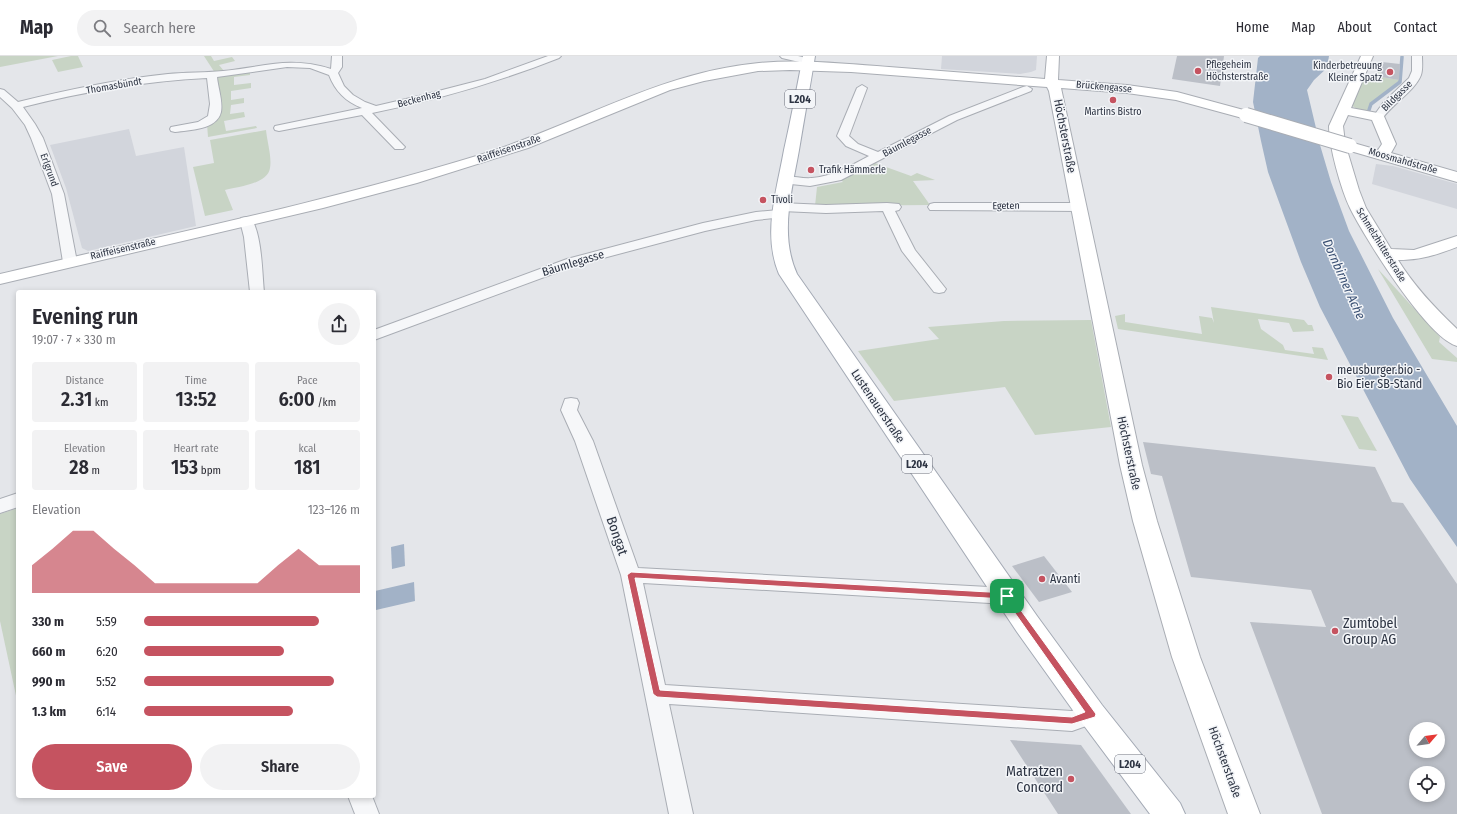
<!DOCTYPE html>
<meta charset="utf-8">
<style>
body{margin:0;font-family:"Fira Sans Condensed",sans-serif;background:#f2f2f3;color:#2b2b33;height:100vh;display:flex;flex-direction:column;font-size:15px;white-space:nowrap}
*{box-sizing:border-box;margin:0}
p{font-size:13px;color:#7c7c81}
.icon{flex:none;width:22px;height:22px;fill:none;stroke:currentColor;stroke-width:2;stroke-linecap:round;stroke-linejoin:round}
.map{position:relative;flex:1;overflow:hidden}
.details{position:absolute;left:16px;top:234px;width:360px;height:508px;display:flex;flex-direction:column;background:#fff;border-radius:4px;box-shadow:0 2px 6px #0003}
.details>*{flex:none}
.needle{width:26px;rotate:62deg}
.controls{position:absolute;left:1409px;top:666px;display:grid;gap:8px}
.controls a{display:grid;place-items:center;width:36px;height:36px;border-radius:50%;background:#fff;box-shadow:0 2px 6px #0003;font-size:20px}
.pin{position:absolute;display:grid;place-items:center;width:34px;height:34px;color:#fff;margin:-17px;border-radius:8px;box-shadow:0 2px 6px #0006}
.round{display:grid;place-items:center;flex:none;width:42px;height:42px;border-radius:21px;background:#f2f2f3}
.headline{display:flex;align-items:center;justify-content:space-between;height:68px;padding:0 16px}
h1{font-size:22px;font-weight:600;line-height:30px}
.stats{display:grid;grid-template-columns:repeat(3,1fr);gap:6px;height:68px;padding:4px 16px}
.stats div{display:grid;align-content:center;border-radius:4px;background:#f2f2f3;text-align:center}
.stats b{font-size:20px;font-weight:600}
.stats small{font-size:11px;font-weight:400}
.stats p{font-size:11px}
.chart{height:112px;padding:8px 16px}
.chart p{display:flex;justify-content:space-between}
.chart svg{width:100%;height:72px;margin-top:4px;fill:#c55360;opacity:.7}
.button{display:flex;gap:8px;margin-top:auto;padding:8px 16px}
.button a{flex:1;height:46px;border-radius:24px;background:#c55360;color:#fff;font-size:16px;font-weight:600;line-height:46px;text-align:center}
.button a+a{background:#f2f2f3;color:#2b2b33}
ul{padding:0 16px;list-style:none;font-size:13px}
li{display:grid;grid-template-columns:64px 48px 1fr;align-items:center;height:30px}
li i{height:10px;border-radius:5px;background:#c55360}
header{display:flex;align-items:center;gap:24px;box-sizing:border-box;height:56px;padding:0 20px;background:#fff;border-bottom:1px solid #e1e1e2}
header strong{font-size:19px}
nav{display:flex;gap:22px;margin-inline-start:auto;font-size:14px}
.search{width:280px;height:36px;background:#f2f2f3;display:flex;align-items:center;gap:10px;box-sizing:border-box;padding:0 14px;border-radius:22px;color:#7c7c81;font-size:15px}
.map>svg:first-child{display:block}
.built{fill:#d2d5dc}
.green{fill:#c8d4c5}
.water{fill:#a2b2c7}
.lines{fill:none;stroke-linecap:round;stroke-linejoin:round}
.stream{stroke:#a2b2c7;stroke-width:3.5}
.building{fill:#bbbfc7;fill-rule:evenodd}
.street-casing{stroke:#a9adb4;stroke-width:2}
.secondary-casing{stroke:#a9adb4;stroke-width:2}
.primary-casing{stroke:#a4aab5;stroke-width:2}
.street{fill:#f6f7f9;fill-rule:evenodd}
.secondary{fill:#fff;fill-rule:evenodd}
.primary{fill:#fff;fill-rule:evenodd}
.secondary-bridge-casing{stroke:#a9adb4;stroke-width:16;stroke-linecap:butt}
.secondary-bridge{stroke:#fff;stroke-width:14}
.route{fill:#c55360;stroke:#fff;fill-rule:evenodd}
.poi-dot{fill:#c55360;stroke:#f3f5f8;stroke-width:1.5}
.labels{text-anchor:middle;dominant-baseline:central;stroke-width:3;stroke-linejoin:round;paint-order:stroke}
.far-poi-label{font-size:10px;fill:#2c3342;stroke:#f3f5f8;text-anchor:start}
.far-street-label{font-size:10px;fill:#2c3342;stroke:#f3f5f8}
.shield{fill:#f3f5f8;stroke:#686d79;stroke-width:1}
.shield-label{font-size:11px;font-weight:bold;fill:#2c3342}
.street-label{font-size:12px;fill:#2c3342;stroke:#f3f5f8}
.poi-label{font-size:12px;fill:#2c3342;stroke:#f3f5f8;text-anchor:start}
.water-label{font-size:13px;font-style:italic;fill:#3a5073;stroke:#f3f5f8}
.near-street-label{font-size:14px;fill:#2c3342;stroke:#f3f5f8}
.near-poi-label{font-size:14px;fill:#2c3342;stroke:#f3f5f8;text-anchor:start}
</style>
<header>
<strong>Map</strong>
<div class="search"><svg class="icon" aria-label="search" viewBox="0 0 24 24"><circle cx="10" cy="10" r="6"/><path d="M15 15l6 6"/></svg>Search here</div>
<nav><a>Home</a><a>Map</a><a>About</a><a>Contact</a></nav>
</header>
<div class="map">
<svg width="1457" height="758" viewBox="0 0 1457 758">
<rect width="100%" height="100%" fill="#e4e6ea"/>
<g class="built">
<polygon points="942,0 1037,0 1036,14 1031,16 1020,18 941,13"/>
<polygon points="129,73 136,100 184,91 196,170 88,195 82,192 66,132 50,89"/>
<polygon points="1376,108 1393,110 1457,128 1457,153 1372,128"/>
</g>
<g class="green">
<polygon points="0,0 58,0 0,11"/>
<polygon points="71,0 78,0 83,11 58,16 52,4"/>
<polygon points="204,0 211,0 214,5 232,1 235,5 219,9 224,15 241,12 242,14 215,17"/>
<polygon points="1378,10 1382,11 1381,21 1400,24 1370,48 1368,55 1357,53 1351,49 1366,18 1377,20"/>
<polygon points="250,16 250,19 234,21 234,29 251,27 251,32 231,35 231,44 244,42 244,47 231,49 230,58 244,56 245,61 224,65 226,75 256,70 257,72 208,81 207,68 217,21"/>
<path d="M266,74C267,85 272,101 270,112C268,128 237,131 225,134L233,154L205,160L193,111L214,107L210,84Z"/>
<polygon points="875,107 911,120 917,117 935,124 913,125 930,149 815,150 817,131 843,126 841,124"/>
<polygon points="1378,213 1440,281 1439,286 1457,302 1457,306 1432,303"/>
<polygon points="1211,251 1304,264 1308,269 1312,269 1314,275 1293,276 1289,267 1258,263 1261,273 1283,289 1285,294 1314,298 1312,291 1323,292 1328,304 1118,273 1115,260 1125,258 1125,266 1202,278 1199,260 1212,262 1214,267"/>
<polygon points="1091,264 1111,371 1035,379 1005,331 894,345 858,295 939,283 928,271 1004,265"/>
<polygon points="1341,359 1358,361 1377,395 1359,393"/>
<polygon points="18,452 18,649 0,565 0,458"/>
</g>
<g class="water">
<polygon points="1260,0 1329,0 1327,12 1314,24 1307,34 1320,89 1331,126 1349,175 1393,262 1457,370 1457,491 1410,423 1320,251 1301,206 1268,116 1261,85 1253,46 1258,2"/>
<polygon points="404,488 405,510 392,513 391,491"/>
<polygon points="414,526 415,545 376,554 375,535"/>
</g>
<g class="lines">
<polyline class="stream" points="1369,54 1371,48 1400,26 1402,1"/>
</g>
<g class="building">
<polygon points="1177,0 1224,0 1220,30 1172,23"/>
<polygon points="1382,6 1400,8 1399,24 1381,21"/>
<path d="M1143,386L1375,411L1392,446L1403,447L1457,528V758H1322L1250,566L1326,571L1311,534L1191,521L1162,420L1151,418ZM1416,673H1438V695H1416ZM1416,717H1438V739H1416Z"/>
<polygon points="1044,500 1072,536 1039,546 1012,510"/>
<polygon points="1010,684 1081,689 1131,758 1058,758"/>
</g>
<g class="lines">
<g class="street-casing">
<g id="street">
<path d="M332,0H342V11L338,17L344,30L353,39L365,46L376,50L419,40L485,23L548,0H561L559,2C498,26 436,44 372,57L403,89L405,91L403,93H395L362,59L279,75L275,74L274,72L275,70L362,52C346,46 335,35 329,19L310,12L287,11L217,21C218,32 223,45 221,56C217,74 189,74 175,76L171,75L170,73L171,71L198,66L208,60L210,48L207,22C144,25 83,36 23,51L35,68L43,82L64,138L77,206L75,209H65L63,206L52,138L31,82L25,69L12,52L0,41V33L4,34L18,46C67,34 117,23 168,18C186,16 205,17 223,15C264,11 289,0 331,13Z"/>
<polygon points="780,0 798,0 811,3 813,5 808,8 782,2"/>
<path d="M1412,0H1422C1422,6 1423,13 1421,19C1415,35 1392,48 1382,63H1374L1373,61L1383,47L1409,22L1412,15Z"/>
<path d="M862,29L867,32L849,80L858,88L878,96L949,60L1023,31L1027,30L1032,33L1031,35L957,64L841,124L810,130L781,127L779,124L781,121C791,119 801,123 812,122C833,120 850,110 869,100L846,90L837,80L857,32Z"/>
<polygon points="781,147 826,149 887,147 899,148 901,151 899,154 895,155 915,194 946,233 944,236 939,237 934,236 902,195 883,155 826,157 782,155 786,158 784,161 756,164 705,175 577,209 374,284 374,274 567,203 703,167 756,156 779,154 775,151 777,148"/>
<polygon points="934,147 1079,147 1083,148 1085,151 1083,154 1079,155 930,154 928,151 930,148"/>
<path d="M246,161L251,162C262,179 262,216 264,236H250L244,181L240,165L241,162Z"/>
<polygon points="571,342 577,343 579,347 577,354 593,385 638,512 1007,532 1014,534 1017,540 1014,546 1007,548 643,527 665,629 1072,655 1092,648 1100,651 1103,658 1100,665 1072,675 669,648 693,758 669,758 621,519 575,385 561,354 565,343"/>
<polygon points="18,437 18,451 0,457 0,443"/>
<polygon points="348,740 372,740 379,758 355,758"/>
</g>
</g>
<g class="secondary-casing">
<g id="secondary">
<path d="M1047,0H1059L1058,24L1127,29L1177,36L1251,56L1253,59L1251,62L1246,63L1176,44L1127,37L1061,32L1142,409L1157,465L1200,601L1260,758H1228L1172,601L1133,465L1120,409L1049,35L1047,31L851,16L790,14L758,15L704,25L670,34L528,92L417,127L323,152L0,228V218C161,180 324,147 483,98C576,69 660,16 759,7C802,3 846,8 889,11C941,15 993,19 1045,23Z"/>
<path d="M1361,0H1373L1351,52L1383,58L1396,88L1391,97L1457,116V126L1347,94L1359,134L1366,152L1391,193L1414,194L1457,180V191C1436,199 1421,204 1398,204C1414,230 1435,252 1457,273V290C1427,282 1365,182 1350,152C1341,133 1329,91 1329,70ZM1348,59L1372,64L1382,88L1378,94L1350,86L1345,87L1343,70Z"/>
</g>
</g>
<g class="primary-casing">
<path id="primary" d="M803,0H815C810,31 804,63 799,94C792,134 779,179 797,218L1037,560L1102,649L1180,747L1185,758H1150L1082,667L1017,576L779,218C762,178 777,134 784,94C791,63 797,31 803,0Z"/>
</g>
<use href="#street" class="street"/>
<use href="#secondary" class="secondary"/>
<use href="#primary" class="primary"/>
<g class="secondary-bridge-casing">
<polyline id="secondary-bridge" points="1246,59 1350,90"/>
</g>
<use href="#secondary-bridge" class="secondary-bridge"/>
</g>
<path class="route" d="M631,516L1007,537L1009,538L1096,658L1095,661L1072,668L657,641L653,638L627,519ZM635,522L1005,543L1085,656L1072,661L660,634Z"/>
<g class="poi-dot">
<circle cx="1198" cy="15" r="4"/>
<circle cx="1390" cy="16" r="4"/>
<circle cx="1113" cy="44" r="4"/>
<circle cx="811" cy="114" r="4"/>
<circle cx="763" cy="144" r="4"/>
<circle cx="1329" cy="321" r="4"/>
<circle cx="1042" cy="523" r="4"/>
<circle cx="1335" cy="575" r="4"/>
<circle cx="1071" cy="723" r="4"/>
</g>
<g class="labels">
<g class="far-poi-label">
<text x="1206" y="9">Pflegeheim<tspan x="1206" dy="12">Höchsterstraße</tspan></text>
<text x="1382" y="10" text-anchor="end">Kinderbetreuung<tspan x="1382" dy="12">Kleiner Spatz</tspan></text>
<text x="1113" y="56" text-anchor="middle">Martins Bistro</text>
<text x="819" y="114">Trafik Hämmerle</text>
<text x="771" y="144">Tivoli</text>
</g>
<g class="far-street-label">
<text transform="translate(114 30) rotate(-10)">Thomasbündt</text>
<text transform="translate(1104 31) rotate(5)">Brückengasse</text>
<text transform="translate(1397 40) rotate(-45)">Bildgasse</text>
<text transform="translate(419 43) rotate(-15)">Beckenhag</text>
<text transform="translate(907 86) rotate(-28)">Bäumlegasse</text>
<text transform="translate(509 93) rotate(-19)">Raiffeisenstraße</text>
<text transform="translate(1403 105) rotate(16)">Moosmahdstraße</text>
<text transform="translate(49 114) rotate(70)">Erlgrund</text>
<text transform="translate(1006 150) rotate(-1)">Egeten</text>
<text transform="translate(1381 189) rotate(58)">Schmelzhütterstraße</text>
<text transform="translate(123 193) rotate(-13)">Raiffeisenstraße</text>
</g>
<g class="shield">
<rect x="785" y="34" width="30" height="18" rx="3"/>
<rect x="902" y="399" width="30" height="18" rx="3"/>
<rect x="1115" y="699" width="30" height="18" rx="3"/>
</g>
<g class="shield-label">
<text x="800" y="43">L204</text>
<text x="917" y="408">L204</text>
<text x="1130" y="708">L204</text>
</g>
<g class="street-label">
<text transform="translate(1065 80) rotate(79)">Höchsterstraße</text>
<text transform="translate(573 207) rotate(-17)">Bäumlegasse</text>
<text transform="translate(878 350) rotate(56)">Lustenauerstraße</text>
<text transform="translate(1129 397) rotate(78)">Höchsterstraße</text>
<text transform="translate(1225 706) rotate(70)">Höchsterstraße</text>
</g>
<g class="poi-label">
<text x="1337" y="314">meusburger.bio -<tspan x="1337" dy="14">Bio Eier SB-Stand</tspan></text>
<text x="1050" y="523">Avanti</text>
</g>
<g class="water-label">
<text transform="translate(1344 223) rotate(66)">Dornbirner Ache</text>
</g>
<g class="near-street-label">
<text transform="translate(617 480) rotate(71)">Bongat</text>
</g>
<g class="near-poi-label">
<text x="1343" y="567">Zumtobel<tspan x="1343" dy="16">Group AG</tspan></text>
<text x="1063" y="715" text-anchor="end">Matratzen<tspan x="1063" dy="16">Concord</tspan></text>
</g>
</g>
</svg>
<div class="controls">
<a><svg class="needle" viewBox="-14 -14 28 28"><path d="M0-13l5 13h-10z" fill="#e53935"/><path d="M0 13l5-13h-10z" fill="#7c7c81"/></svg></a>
<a><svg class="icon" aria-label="locate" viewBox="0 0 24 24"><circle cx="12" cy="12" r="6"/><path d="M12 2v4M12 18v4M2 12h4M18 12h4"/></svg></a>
</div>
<div class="pin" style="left:1007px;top:540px;background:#1e9e55"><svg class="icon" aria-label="arrive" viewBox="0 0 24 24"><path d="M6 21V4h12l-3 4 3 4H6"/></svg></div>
<section class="details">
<div class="headline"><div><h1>Evening run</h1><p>19:07 · 7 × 330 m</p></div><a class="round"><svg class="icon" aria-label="share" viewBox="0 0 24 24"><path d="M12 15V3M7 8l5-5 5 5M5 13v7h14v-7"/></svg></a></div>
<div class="stats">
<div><p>Distance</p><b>2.31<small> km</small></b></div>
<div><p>Time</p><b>13:52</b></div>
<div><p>Pace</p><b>6:00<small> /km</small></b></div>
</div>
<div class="stats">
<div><p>Elevation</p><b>28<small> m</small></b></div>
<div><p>Heart rate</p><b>153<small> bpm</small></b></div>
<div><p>kcal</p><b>181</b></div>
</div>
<div class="chart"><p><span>Elevation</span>123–126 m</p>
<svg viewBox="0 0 160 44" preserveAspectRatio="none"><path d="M0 44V27L10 17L20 6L30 6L40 17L50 27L60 38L70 38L80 38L90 38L100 38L110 38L120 27L130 17L140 27L150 27L160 27V44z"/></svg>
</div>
<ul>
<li><b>330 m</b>5:59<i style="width:81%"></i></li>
<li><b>660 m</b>6:20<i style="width:65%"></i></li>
<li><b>990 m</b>5:52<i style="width:88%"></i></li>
<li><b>1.3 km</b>6:14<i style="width:69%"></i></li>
</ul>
<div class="button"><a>Save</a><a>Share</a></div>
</section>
</div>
